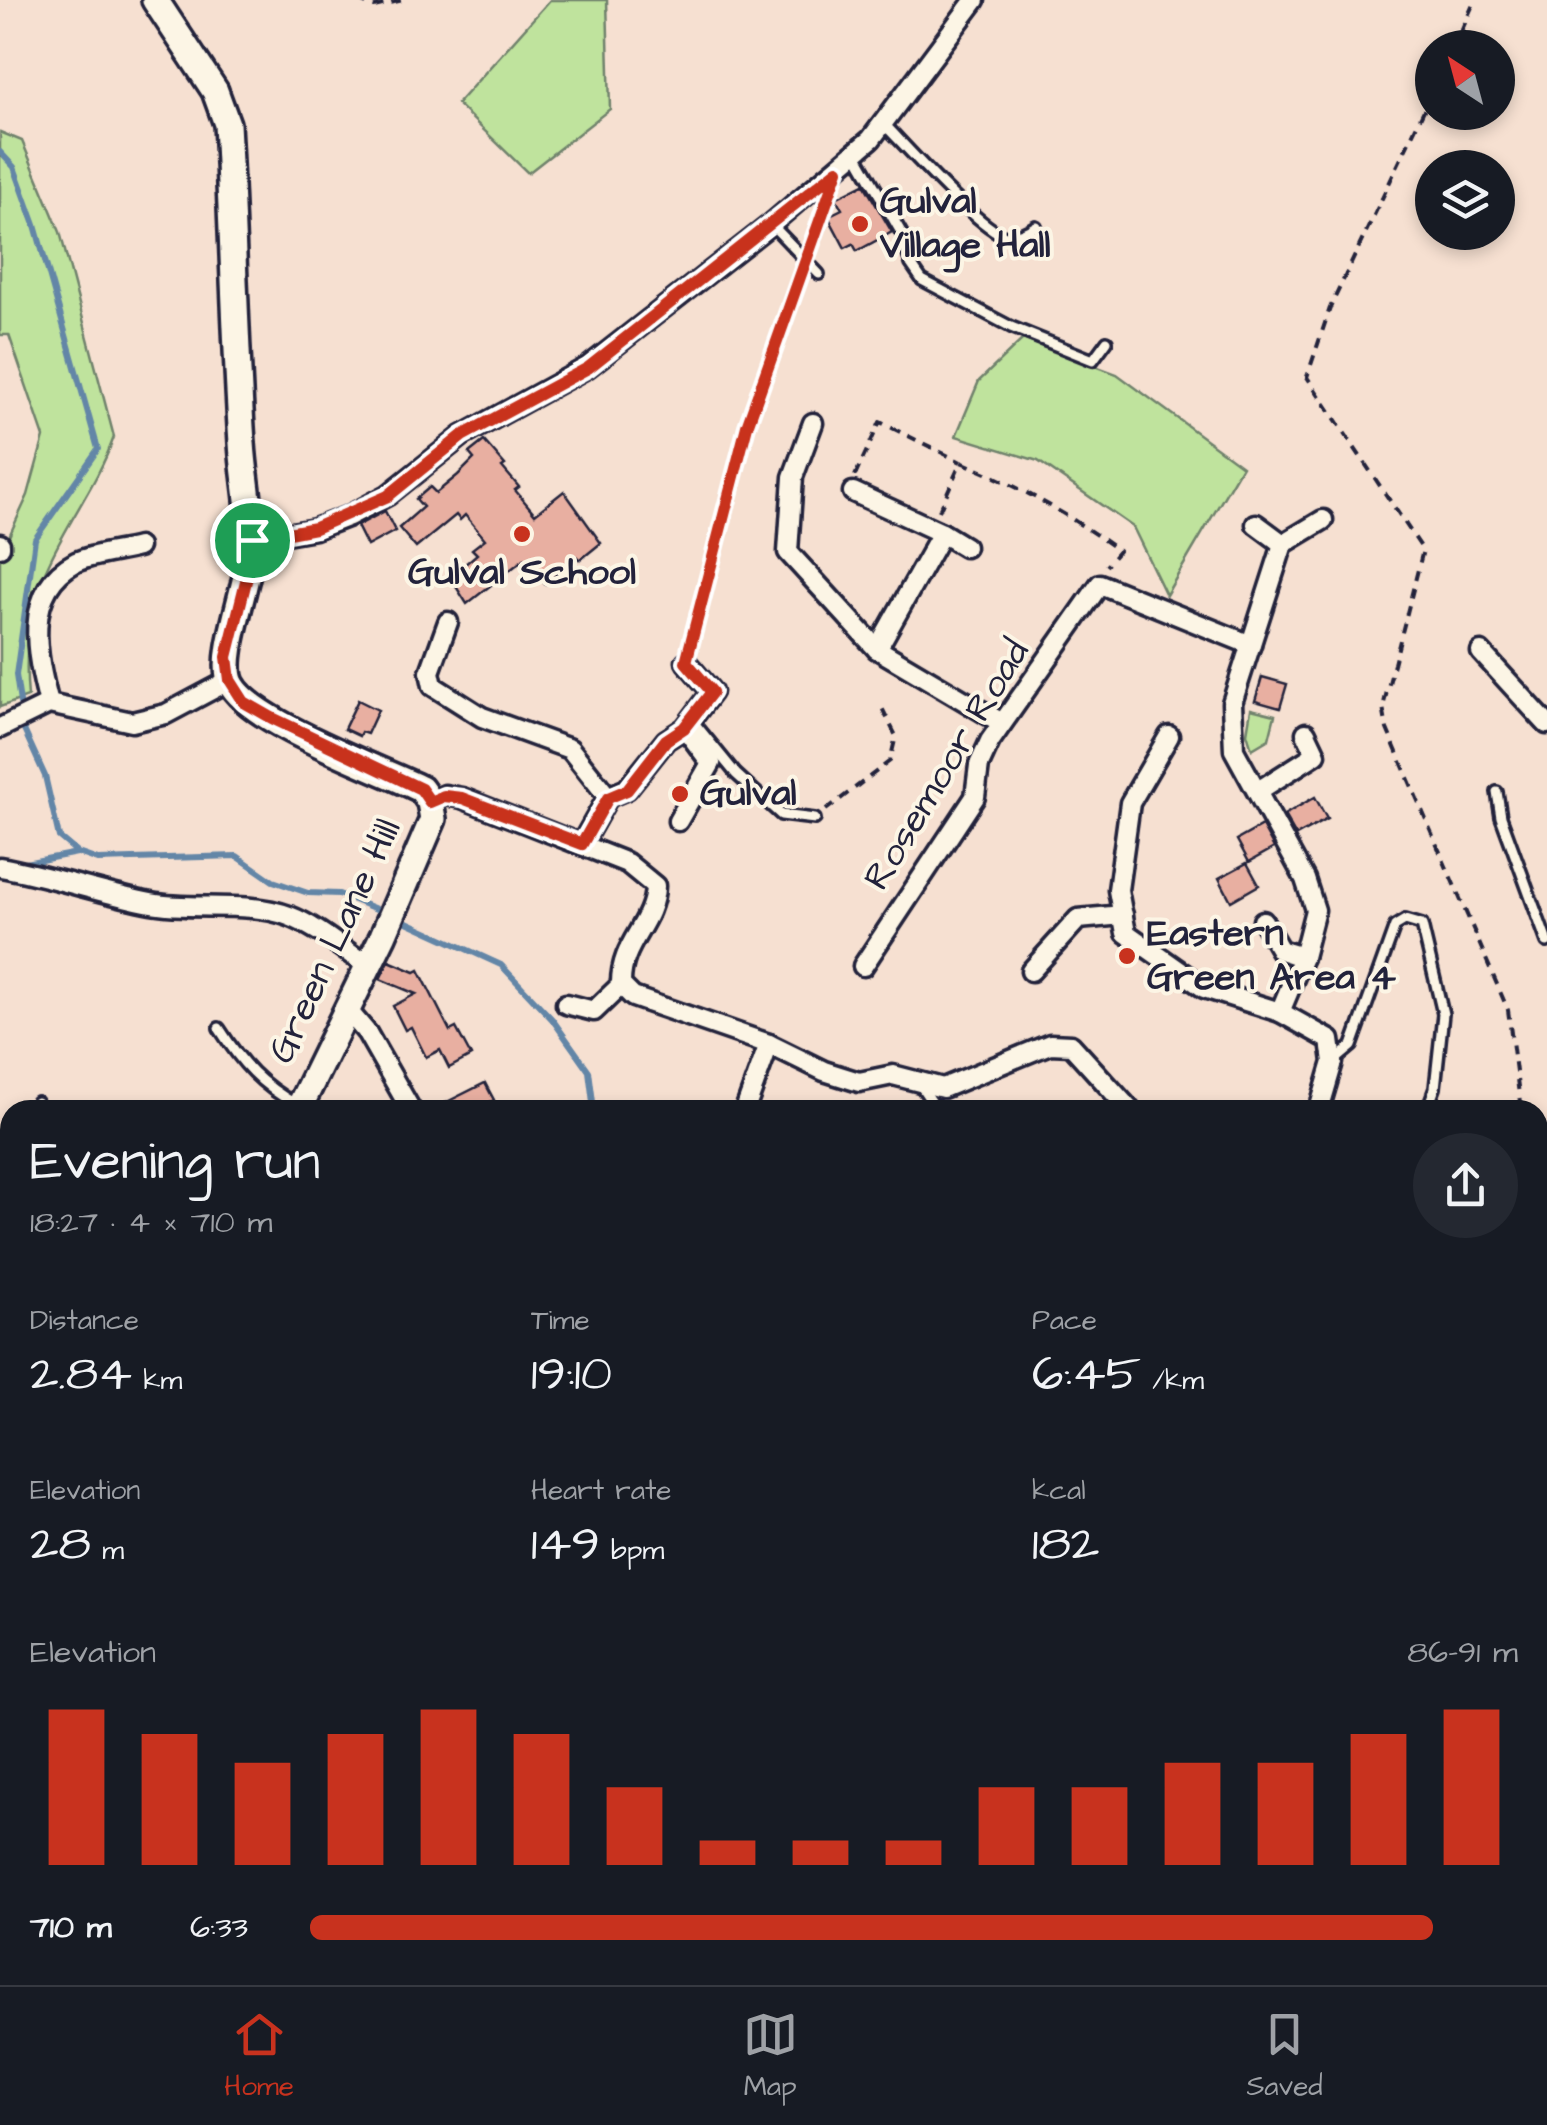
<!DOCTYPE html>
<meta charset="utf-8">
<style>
body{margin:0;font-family:"Architects Daughter",sans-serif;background:#242831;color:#f1f3f6;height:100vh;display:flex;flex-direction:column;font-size:38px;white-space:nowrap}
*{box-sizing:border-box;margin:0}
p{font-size:32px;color:#9ea1a6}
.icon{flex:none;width:55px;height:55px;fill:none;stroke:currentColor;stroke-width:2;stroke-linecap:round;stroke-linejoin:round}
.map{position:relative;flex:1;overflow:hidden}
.details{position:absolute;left:0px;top:1100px;width:1548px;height:885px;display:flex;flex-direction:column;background:#171b24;border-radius:30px 30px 0 0;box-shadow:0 5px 15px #0003}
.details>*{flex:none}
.needle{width:65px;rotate:324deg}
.tools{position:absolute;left:1415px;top:30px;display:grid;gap:20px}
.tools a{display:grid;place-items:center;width:100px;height:100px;border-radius:50%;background:#171b24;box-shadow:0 5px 15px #0003;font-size:50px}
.pin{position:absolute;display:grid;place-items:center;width:85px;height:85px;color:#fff;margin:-42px;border:5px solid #fff;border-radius:50%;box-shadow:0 2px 10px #0007}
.round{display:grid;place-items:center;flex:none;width:105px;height:105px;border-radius:52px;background:#242831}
.headline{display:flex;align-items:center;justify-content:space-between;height:170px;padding:0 30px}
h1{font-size:55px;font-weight:600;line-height:75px}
.metrics{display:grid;grid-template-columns:repeat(3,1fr);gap:15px;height:170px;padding:10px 30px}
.metrics div{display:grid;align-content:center}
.metrics b{font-size:50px;font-weight:600}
.metrics small{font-size:28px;font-weight:400}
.metrics p{font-size:28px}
.chart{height:280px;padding:20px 30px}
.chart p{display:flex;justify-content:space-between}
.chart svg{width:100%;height:180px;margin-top:10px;stroke:#c8321e;stroke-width:6}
ul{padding:0 30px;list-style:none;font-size:32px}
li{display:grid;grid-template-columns:160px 120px 1fr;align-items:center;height:75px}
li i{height:25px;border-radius:12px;background:#c8321e}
.dock{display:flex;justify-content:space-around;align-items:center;height:140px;border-top:2px solid #363941;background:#171b24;font-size:28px;color:#9ea1a6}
.dock a{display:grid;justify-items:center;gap:5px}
.dock .current{color:#c8321e}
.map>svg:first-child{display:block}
.green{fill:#bfe39d;stroke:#70826c;stroke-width:2.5}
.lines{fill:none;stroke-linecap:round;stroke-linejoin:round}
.stream{stroke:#6486a7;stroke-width:6}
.building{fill:#e8afa1;stroke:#22223b;stroke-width:2.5}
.service-casing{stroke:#22223b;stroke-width:16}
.minor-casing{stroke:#22223b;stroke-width:25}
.tertiary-casing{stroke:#22223b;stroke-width:30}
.secondary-casing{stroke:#22223b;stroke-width:32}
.path{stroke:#22223b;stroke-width:4;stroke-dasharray:10 8;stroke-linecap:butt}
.service{stroke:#fcf5e5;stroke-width:9}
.minor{stroke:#fcf5e5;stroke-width:18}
.tertiary{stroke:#fcf5e5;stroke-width:22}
.secondary{stroke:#fcf5e5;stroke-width:25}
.route-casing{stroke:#fff;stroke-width:20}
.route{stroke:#c8321e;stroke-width:12}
.poi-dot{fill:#c8321e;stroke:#fcf5e5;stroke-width:4}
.labels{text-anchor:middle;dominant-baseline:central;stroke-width:8;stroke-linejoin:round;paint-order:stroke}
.poi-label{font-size:38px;font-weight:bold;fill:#22223b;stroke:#fcf5e5;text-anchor:start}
.street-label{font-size:38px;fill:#22223b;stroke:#fcf5e5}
</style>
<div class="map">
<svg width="1547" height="1985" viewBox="0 0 1547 1985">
<rect width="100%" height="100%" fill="#f6e0d1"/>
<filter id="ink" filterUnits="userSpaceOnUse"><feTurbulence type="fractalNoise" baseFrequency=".01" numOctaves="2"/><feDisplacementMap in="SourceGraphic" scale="20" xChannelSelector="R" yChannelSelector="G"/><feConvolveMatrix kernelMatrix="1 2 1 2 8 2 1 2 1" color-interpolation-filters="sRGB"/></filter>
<g filter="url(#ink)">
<g class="green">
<polygon points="550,0 607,0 610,109 528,173 457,104"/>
<path d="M0,132L22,141L60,232L114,437C98,482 70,518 50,561C29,603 24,651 28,697L0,707V556L28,495L44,437L9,335H0Z"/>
<polygon points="1023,339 1117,374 1242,466 1166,595 1133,527 1038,461 956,436 979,381"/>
<polygon points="1251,709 1275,715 1269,739 1252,749 1247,733"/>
<polygon points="1538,1592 1547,1596 1547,1960 1538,1968"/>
</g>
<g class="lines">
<g class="stream">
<polyline points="0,152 14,167 35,225 98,449 35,539 16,675 24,730 45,776 59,837 78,853 98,860 237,856 273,881 308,893 339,894 386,913"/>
<polyline points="20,864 77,853"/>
<polyline points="398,918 501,965 552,1019 589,1071 594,1110"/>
<polyline points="1538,1582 1547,1586"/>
</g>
</g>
<g class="building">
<polygon points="864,184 892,232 857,251 853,244 845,248 828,216 842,209 836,198"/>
<polygon points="484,441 505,465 502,467 519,487 515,490 535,514 564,491 601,543 580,560 577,557 545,584 524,559 467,604 450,577 477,554 472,549 485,539 465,515 460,520 456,515 416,548 399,528 423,507 416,499 430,487 436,493 458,475 474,459 469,453"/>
<polygon points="385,511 395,531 367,546 357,526"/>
<polygon points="1262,677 1287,684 1280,708 1255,701"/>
<polygon points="358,700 378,710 367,734 361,732 359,736 344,729"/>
<polygon points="1315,797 1327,819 1296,836 1284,815"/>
<polygon points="1262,826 1274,848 1249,862 1237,840"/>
<polygon points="1247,863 1259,885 1231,901 1219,878"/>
<polygon points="389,961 415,972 419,970 450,1031 456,1028 471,1056 449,1068 440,1050 426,1057 411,1027 405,1030 393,1006 416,994 380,979"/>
<polygon points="485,1083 494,1100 486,1104 489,1110 431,1110"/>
</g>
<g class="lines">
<g class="service-casing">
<g id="service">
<path d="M883,123C904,144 982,232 1006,236C1017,237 1027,232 1036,226"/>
<polyline points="856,154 902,234 911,264 922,280 1011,327 1093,360 1107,341"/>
<polyline points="771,224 819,274"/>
<polyline points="691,719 736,774 781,815 815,819"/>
<polyline points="1497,792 1501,817 1547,942"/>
<path d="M219,1028C242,1064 260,1084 297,1105"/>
<polyline points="1333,1062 1352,1046 1395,926 1405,920 1422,925 1443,1014 1435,1088 1427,1110"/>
<polyline points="921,1086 937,1110"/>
<polyline points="35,1110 37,1102"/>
<polyline points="1020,1110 1026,1110"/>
<polyline points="5,1241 10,1212"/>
<polyline points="1538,1602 1547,1606"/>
<polyline points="1390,1975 1392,1985"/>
</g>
</g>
<g class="minor-casing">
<g id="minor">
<polyline points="813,423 793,477 788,552 877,649 1002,723"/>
<polyline points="853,492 942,533 877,649"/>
<polyline points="1256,524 1283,544"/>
<polyline points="942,533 965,547"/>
<polyline points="251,540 315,529 349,516 388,495 462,436 588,367 771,224 871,139 975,0"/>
<polyline points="0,544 0,547"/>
<polyline points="448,622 430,672 433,686 482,717 570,749 608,797"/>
<polyline points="1481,652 1547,724"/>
<path d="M49,704C37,657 21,591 76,562C93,554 119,552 138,547"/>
<polyline points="0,728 49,704 132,722 166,714 230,680"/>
<polyline points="1169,736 1130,803 1118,890 1126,933 1204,988 1280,1012 1330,1040 1333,1062 1319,1110"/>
<polyline points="1258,791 1316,754 1306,733"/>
<path d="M430,802L445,795L462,798L627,863L655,886C654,925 620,942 621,985L633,997L769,1044L824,1071L859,1082L893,1075L943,1088L1050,1044L1071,1045L1130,1110"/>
<polyline points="678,821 711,763 685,728"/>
<polyline points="582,843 608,797 627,789 666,740 685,728 712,692 686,662"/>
<path d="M0,867C51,876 100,893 151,903C194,911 247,900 289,916C318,927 342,949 368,966"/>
<polyline points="1263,921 1280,950 1303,957"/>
<polyline points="863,966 975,797 979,765 990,741 1100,584 1251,645"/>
<polyline points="1031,971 1078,919 1123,915"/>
<polyline points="566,1004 594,1011 621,985"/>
<polyline points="345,1007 367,1033 411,1110"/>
<polyline points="1280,1012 1303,957 1315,910 1305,879 1234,750 1232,703 1283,544 1323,520"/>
<polyline points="745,1110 769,1044"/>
<polyline points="1538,1261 1547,1264"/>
</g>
</g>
<g class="tertiary-casing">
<polyline id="tertiary" points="0,1243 10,1246"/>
</g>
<g class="secondary-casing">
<g id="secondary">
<path d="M155,0L215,91L227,124C233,230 235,337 242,443C244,476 251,509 251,542C252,578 218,655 231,683C250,722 378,768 421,789L430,802L433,819L383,936L298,1110"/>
<polyline points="1306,1975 1311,1985"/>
</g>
</g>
<g class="path">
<polyline points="357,0 374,7 403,0"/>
<polyline points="1454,48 1475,0"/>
<polyline points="1432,93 1330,308 1307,377 1423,550 1383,707 1387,729 1508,1010 1521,1110"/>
<polyline points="812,245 827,202"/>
<polyline points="855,476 880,422 961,462"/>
<path d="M939,511L961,462C1019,486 1068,514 1119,551L1106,566"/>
<polyline points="690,647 747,427 802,273"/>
<polyline points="826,810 890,761 896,736 881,706"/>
</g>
<use href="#service" class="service"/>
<use href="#minor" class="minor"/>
<use href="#tertiary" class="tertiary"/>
<use href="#secondary" class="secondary"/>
</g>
</g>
<g class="lines" filter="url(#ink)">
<g class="route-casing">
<polygon id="route" points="838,170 747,426 686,662 712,692 684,728 666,740 627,790 608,798 582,844 462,798 444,796 430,802 421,789 272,718 244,702 230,680 227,657 250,565 252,540 315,528 388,496 462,436 588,368"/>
</g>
<use href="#route" class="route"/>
</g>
<g class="poi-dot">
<circle cx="860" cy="224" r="10"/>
<circle cx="522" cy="534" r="10"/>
<circle cx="680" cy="794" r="10"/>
<circle cx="1127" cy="956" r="10"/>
</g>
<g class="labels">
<g class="poi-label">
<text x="880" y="202">Gulval<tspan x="880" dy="44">Village Hall</tspan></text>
<text x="522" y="573" text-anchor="middle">Gulval School</text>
<text x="700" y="794">Gulval</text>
<text x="1147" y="934">Eastern<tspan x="1147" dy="44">Green Area 4</tspan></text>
</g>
<g class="street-label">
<text transform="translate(947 765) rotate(-59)">Rosemoor Road</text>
<text transform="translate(335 941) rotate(-65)">Green Lane Hill</text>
</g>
</g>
</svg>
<div class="tools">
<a><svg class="needle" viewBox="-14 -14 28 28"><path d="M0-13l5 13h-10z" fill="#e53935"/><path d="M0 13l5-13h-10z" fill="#9ea1a6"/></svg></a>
<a><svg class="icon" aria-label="layers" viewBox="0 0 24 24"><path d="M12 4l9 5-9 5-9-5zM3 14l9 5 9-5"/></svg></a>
</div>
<div class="pin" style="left:252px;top:540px;background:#1e9e55"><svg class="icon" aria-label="arrive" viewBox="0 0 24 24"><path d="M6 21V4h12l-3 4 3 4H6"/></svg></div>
<section class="details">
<div class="headline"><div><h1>Evening run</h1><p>18:27 · 4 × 710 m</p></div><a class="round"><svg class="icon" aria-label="share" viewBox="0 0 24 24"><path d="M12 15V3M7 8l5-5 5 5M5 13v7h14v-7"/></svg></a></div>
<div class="metrics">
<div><p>Distance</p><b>2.84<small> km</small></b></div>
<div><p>Time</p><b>19:10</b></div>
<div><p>Pace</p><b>6:45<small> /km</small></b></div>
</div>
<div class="metrics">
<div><p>Elevation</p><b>28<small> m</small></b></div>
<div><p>Heart rate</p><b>149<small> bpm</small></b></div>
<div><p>kcal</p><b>182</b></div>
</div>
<div class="chart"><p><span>Elevation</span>86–91 m</p>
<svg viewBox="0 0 160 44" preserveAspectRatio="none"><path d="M5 44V6M15 44V12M25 44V19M35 44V12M45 44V6M55 44V12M65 44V25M75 44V38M85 44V38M95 44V38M105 44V25M115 44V25M125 44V19M135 44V19M145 44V12M155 44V6"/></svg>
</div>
<ul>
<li><b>710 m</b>6:33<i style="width:93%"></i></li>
</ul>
</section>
</div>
<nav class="dock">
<a class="current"><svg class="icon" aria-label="home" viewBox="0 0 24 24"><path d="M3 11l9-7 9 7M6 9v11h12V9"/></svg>Home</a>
<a><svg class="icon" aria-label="map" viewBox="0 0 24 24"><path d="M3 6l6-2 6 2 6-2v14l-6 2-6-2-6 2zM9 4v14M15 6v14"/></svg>Map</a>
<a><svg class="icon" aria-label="saved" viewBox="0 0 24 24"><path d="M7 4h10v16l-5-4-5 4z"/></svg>Saved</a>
</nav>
